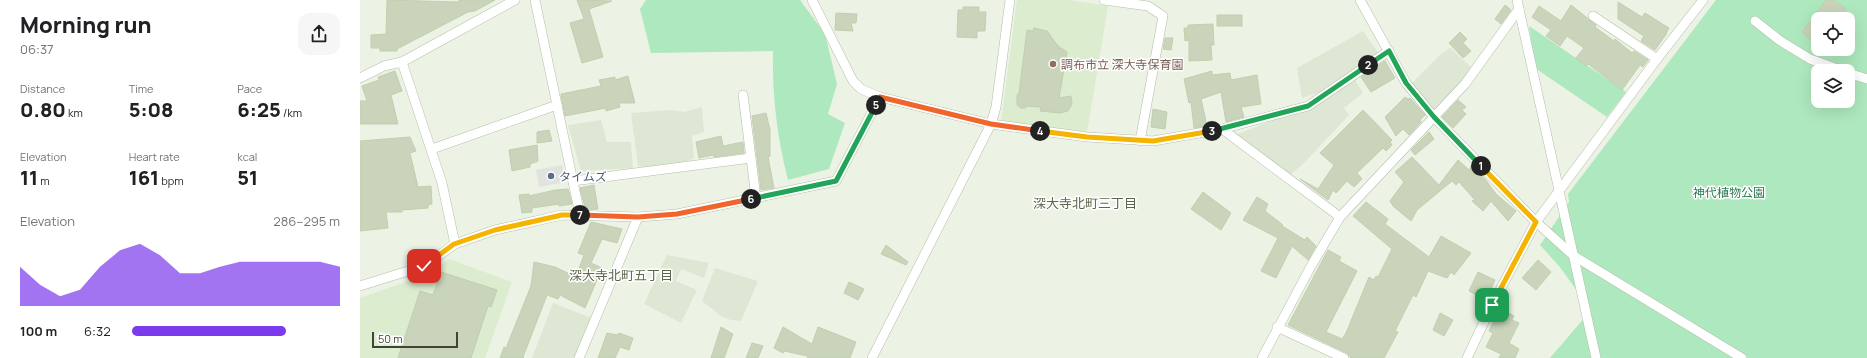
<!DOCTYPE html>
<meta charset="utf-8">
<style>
body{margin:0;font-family:Manrope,"Noto Sans JP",sans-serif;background:#f6f6f6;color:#202124;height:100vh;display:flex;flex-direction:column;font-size:15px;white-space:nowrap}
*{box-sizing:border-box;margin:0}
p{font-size:13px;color:#757577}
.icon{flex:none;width:22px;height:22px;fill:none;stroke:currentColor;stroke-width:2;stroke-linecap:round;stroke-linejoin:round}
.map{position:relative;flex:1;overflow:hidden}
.drawer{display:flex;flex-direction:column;background:#fff;width:360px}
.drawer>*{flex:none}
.tools{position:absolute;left:1451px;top:12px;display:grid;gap:8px}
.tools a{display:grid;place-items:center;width:44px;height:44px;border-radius:8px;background:#fff;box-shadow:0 4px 16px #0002;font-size:20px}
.scale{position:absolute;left:12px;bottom:10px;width:86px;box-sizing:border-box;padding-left:4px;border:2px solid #3e4535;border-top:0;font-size:11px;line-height:14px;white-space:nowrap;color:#3e4535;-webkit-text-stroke:3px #fff;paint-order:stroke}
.pin{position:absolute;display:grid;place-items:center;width:34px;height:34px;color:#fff;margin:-17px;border-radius:8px;box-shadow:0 2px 6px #0006}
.km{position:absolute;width:20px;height:20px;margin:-10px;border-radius:50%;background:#222;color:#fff;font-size:11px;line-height:20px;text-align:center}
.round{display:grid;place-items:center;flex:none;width:42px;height:42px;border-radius:12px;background:#f6f6f6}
.summary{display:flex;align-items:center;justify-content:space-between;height:68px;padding:0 20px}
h1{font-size:22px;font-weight:800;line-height:30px}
.stats{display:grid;grid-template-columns:repeat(3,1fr);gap:6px;height:68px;padding:4px 20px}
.stats div{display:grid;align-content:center}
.stats b{font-size:20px;font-weight:800}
.stats small{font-size:11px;font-weight:400}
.stats p{font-size:11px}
.chart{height:112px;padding:8px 20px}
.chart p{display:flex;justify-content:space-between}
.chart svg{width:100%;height:72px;margin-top:4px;fill:#7c3aed;opacity:.7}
ul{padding:0 20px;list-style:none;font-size:13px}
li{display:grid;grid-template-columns:64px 48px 1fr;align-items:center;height:30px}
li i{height:10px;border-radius:5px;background:#7c3aed}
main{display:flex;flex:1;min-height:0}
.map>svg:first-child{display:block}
.residential{fill:#dde7d3}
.education{fill:#dceccf}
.green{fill:#aee8be;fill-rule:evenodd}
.parking{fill:#e1e4de}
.building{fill:#c9d4bb;stroke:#c1cfae}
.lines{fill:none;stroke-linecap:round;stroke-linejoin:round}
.street-casing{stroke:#b4bea8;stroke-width:10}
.street{stroke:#fff;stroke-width:9}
.split-1-casing{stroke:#fff;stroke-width:8}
.split-2-casing{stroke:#fff;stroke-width:8}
.split-3-casing{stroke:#fff;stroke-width:8}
.split-4-casing{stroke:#fff;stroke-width:8}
.split-5-casing{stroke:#fff;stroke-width:8}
.split-6-casing{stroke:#fff;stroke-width:8}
.split-7-casing{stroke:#fff;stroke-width:8}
.split-8-casing{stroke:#fff;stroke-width:8}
.split-1{stroke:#f5b400;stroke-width:5}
.split-2{stroke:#22a559;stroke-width:5}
.split-3{stroke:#22a559;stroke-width:5}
.split-4{stroke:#f5b400;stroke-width:5}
.split-5{stroke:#f0652b;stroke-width:5}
.split-6{stroke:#22a559;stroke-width:5}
.split-7{stroke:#f0652b;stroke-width:5}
.split-8{stroke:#f5b400;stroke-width:5}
.education-dot{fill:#8d6e63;stroke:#fff;stroke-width:1.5}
.service-dot{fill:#5c6f8a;stroke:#fff;stroke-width:1.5}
.labels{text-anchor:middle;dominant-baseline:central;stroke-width:3;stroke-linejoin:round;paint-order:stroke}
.education-label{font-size:12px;fill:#785e54;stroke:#fff;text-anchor:start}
.service-label{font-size:12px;fill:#4e5e75;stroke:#fff;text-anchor:start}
.park-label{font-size:12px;fill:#28774b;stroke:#fff}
.neighbourhood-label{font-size:13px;fill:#5c684c;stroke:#fff}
</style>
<main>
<section class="drawer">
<div class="summary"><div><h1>Morning run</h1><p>06:37</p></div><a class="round"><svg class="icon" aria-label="share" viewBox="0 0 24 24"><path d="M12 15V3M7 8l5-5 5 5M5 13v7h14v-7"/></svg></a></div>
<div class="stats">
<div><p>Distance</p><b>0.80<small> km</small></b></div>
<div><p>Time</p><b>5:08</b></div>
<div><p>Pace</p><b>6:25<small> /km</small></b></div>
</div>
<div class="stats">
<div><p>Elevation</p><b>11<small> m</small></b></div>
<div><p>Heart rate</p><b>161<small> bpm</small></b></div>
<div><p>kcal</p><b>51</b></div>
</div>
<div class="chart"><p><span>Elevation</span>286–295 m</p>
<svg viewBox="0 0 160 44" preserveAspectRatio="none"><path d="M0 44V20L10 31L20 38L30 34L40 20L50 10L60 6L70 13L80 24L90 24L100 20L110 17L120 17L130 17L140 17L150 17L160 20V44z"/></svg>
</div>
<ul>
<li><b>100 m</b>6:32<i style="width:74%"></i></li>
</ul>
</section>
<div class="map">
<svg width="1507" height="358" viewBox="0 0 1507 358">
<rect width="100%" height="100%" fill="#ecf3e5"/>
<g class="residential">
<polygon points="1003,31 1019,54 957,93 942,98 937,68"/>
<polygon points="1090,48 1113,69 1084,103 1072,111 1050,85 1081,54"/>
<polygon points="994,78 1003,93 984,108 989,115 944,163 929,176 870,137 950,106"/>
<polygon points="342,107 344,132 332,136 334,158 323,163 292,168 278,166 271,113 310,110 324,112"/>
<polygon points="241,120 247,142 271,142 273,168 221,171 208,125"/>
<polygon points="307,255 349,263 344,278 321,269 316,281 337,290 321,323 284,304"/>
<polygon points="355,268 398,281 381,321 371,320 361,316 342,301"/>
<polygon points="193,303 234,319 216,358 172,358"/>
</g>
<g class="education">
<polygon points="657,0 709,0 748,6 727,132 641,122"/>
<polygon points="89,259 152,282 125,358 0,358 0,298 71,273"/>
</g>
<g class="green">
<path d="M286,0H440L465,34L477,84L468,114L485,123L469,169L428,180C417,137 412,95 413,51L291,53L280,9Z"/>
<path d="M1356,0H1507V358H1190L1231,310L1199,266L1180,245L1209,202L1208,194ZM1458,19H1488V49H1458ZM1458,71H1488V101H1458Z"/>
<polygon points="1169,26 1266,92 1247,117 1175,68"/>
</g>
<polygon class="parking" points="202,165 206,182 179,187 176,170"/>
<g class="building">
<polygon points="27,0 97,2 100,0 135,0 115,11 108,12 37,49 37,51 20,51 20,48 11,48 11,35 26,34"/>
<polygon points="217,0 252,1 229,9 243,57 222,63 210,23 224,19"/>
<polygon points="1466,0 1474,0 1486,9 1477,19 1458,19 1458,47 1442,32"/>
<polygon points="1258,2 1282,17 1285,13 1309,28 1306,33 1307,33 1295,50 1281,41 1284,36 1258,19"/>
<polygon points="1145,5 1151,10 1141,24 1135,19"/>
<polygon points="1211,5 1236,25 1235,27 1254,41 1255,39 1272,53 1274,51 1288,60 1283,67 1280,65 1262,90 1228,64 1226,66 1216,58 1224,48 1207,36 1200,46 1186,36 1191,30 1172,17 1179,6 1201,21"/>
<polygon points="603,7 619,7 619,12 626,12 625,31 617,31 617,38 597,37 598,10 603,10"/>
<polygon points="476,13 497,14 496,23 491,23 493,31 475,30"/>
<rect x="857" y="15" width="25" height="11"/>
<polygon points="853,24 854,45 851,45 852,60 829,61 829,40 825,41 824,28 828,28 828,25"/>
<polygon points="674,28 687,31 698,46 707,52 699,98 711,96 712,104 708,111 700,113 680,111 681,107 667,106 665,108 661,108 657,105 657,95 659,93 667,30 673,31"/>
<polygon points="1100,32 1107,39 1103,43 1111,51 1103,58 1089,43"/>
<polygon points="805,38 813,38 811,50 803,49"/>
<polygon points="1025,61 1035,78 1011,92 1001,77"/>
<polygon points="35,71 42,91 31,95 38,124 0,124 0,101 7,101 2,86 19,80 18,77"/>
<polygon points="852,71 852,75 870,73 871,80 897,75 901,104 881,107 884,117 866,122 861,92 841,99 847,126 834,128 831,102 829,103 824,79"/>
<polygon points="268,76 275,103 259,103 260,107 246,111 246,108 205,116 201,94 241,86 239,80 255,77 255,80"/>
<polygon points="1045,97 1048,99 1050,98 1065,115 1060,120 1061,122 1049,135 1043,129 1036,136 1025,117"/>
<polygon points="1098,100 1106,107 1102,110 1106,114 1093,128 1082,117"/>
<polygon points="793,109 807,112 805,129 791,127"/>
<polygon points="1003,110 1032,140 1030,142 1032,145 1026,151 1023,148 997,173 1002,179 994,187 987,181 976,193 973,190 968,200 940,179 958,189 974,165 960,153"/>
<polygon points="406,113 410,130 410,156 408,157 414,188 401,190 392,116"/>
<polygon points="189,130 192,141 177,143 177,132"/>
<polygon points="1069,132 1074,139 1055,155 1051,150"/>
<polygon points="361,136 363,146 383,142 384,153 354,157 353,155 339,158 336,142"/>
<polygon points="50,137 56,151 50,153 58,187 71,186 72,204 68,205 68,208 42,210 42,212 26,212 28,228 0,231 0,141"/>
<polygon points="177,145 178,161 170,164 170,167 152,171 149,150"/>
<polygon points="1052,157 1079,185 1098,160 1109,170 1111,166 1125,179 1136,194 1156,211 1148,221 1131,201 1123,211 1112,201 1115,200 1099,182 1096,185 1092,181 1057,210 1051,221 1033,206 1030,201 1044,182 1035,172"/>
<polygon points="234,185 238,209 227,210 227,206 225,207 220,188"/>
<polygon points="208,189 212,204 199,206 199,204 172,208 172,212 162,213 159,195 169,194 169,196 195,190"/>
<polygon points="843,192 871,213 861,230 831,209"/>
<polygon points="897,197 908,204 905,211 923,225 922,226 945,240 947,237 956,246 948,260 932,246 916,278 901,271 918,238 883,220"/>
<polygon points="1006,202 1028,219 1025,224 1069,257 1081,236 1111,253 1094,275 1091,272 1087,278 1068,271 1056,297 1053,295 1035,331 1038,332 1024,358 991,358 987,353 928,325 968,250 981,257 979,261 997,271 966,332 982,339 986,333 1009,277 1014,280 1016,276 1018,277 1032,249 993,216"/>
<polygon points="231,222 262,229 257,243 242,239 231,263 242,268 225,308 200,295 198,299 187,295 163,357 164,358 140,358 144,347 146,348 171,286 174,262 195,267 216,277 224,255 218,253"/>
<polygon points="526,245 548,262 546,265 521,254"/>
<polygon points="1178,260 1191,272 1176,290 1162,278"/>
<polygon points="81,272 137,290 131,307 128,306 111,358 38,358 60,291 73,295"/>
<polygon points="1118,272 1135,280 1126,300 1109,291"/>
<polygon points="489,282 504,289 498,300 484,293"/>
<polygon points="1140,308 1154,316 1152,320 1159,323 1149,343 1159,349 1155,358 1139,358 1141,354 1126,347 1133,333 1129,331"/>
<polygon points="1080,313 1093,320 1084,336 1073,330"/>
<polygon points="361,327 373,334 364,358 351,358"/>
<polygon points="423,327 452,344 458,327 496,342 490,358 447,358 448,356 424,351 423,353 414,348"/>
<polygon points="247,333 257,335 259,333 273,338 269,350 260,347 255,358 238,358"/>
<polygon points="392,343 403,346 398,358 386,358"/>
</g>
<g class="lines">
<g class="street-casing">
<g id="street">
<polyline points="175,0 220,215"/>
<polyline points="452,0 493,81 501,89 520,97 631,124 727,137 793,141 862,129 948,106 1029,51"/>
<polyline points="744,0 788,6 803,16 780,141"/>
<polyline points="1000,0 1046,83 1074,117 1176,222 1214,256 1382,358"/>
<polyline points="1157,0 1236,358"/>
<polyline points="1233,16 1297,59"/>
<polyline points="1395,21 1419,40 1450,59 1483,71"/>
<polyline points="42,62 82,183 95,244"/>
<polyline points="1488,73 1507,79"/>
<polyline points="0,78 24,66 42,62 155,0"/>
<polyline points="383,95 396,198"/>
<polyline points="862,129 980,217"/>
<polyline points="72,149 197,105"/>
<polyline points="213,181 391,158"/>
<polyline points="0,286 64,266 95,244 135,230 167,223 202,215 278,217 317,214 476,181 520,97"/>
<polyline points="917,327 984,358"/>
<polyline points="219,358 278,217"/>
<polyline points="512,358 631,124 636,107 650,0"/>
<polyline points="902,358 950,268 980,217 1105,84 1159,9"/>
<polyline points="1107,358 1132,305 1176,222 1297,59 1343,0"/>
</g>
</g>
<use href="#street" class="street"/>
</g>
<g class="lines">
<g class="split-1-casing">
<polyline id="split-1" points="1121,166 1176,222 1132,305"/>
</g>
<g class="split-2-casing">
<polyline id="split-2" points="1008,65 1029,51 1046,83 1074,117 1121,166"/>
</g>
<g class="split-3-casing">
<polyline id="split-3" points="852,131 948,106 1008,65"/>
</g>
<g class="split-4-casing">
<polyline id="split-4" points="680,131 727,137 793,141 852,131"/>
</g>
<g class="split-5-casing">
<polyline id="split-5" points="516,105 520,97 631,124 680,131"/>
</g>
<g class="split-6-casing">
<polyline id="split-6" points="391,199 476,181 516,105"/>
</g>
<g class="split-7-casing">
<polyline id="split-7" points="220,215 278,217 317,214 391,199"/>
</g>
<g class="split-8-casing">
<polyline id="split-8" points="64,266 94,244 135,230 202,215 220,215"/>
</g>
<use href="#split-1" class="split-1"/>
<use href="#split-2" class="split-2"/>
<use href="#split-3" class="split-3"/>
<use href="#split-4" class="split-4"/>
<use href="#split-5" class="split-5"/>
<use href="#split-6" class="split-6"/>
<use href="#split-7" class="split-7"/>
<use href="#split-8" class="split-8"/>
</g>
<circle class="education-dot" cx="693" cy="64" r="4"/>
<circle class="service-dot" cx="191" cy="176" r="4"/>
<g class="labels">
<g class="education-label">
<text x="701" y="64">調布市立 深大寺保育園</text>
</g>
<g class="service-label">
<text x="199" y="176">タイムズ</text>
</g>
<g class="park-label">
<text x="1369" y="192">神代植物公園</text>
</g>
<g class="neighbourhood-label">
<text x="725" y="203">深大寺北町三丁目</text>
<text x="261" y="275">深大寺北町五丁目</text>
</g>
</g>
</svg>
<div class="tools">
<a><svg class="icon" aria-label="locate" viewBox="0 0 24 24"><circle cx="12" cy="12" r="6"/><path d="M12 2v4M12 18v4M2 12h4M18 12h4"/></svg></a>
<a><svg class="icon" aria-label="layers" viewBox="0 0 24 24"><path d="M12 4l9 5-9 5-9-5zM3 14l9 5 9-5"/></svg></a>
</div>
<div class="scale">50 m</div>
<div class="pin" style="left:1132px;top:305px;background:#1e9e55"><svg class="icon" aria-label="arrive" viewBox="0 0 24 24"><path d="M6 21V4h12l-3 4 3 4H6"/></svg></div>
<div class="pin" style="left:64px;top:266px;background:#d93025"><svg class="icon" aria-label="check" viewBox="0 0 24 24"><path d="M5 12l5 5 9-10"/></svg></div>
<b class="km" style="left:1121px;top:166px">1</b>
<b class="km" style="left:1008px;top:65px">2</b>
<b class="km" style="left:852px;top:131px">3</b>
<b class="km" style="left:680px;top:131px">4</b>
<b class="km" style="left:516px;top:105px">5</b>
<b class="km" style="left:391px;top:199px">6</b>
<b class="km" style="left:220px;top:215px">7</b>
</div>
</main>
